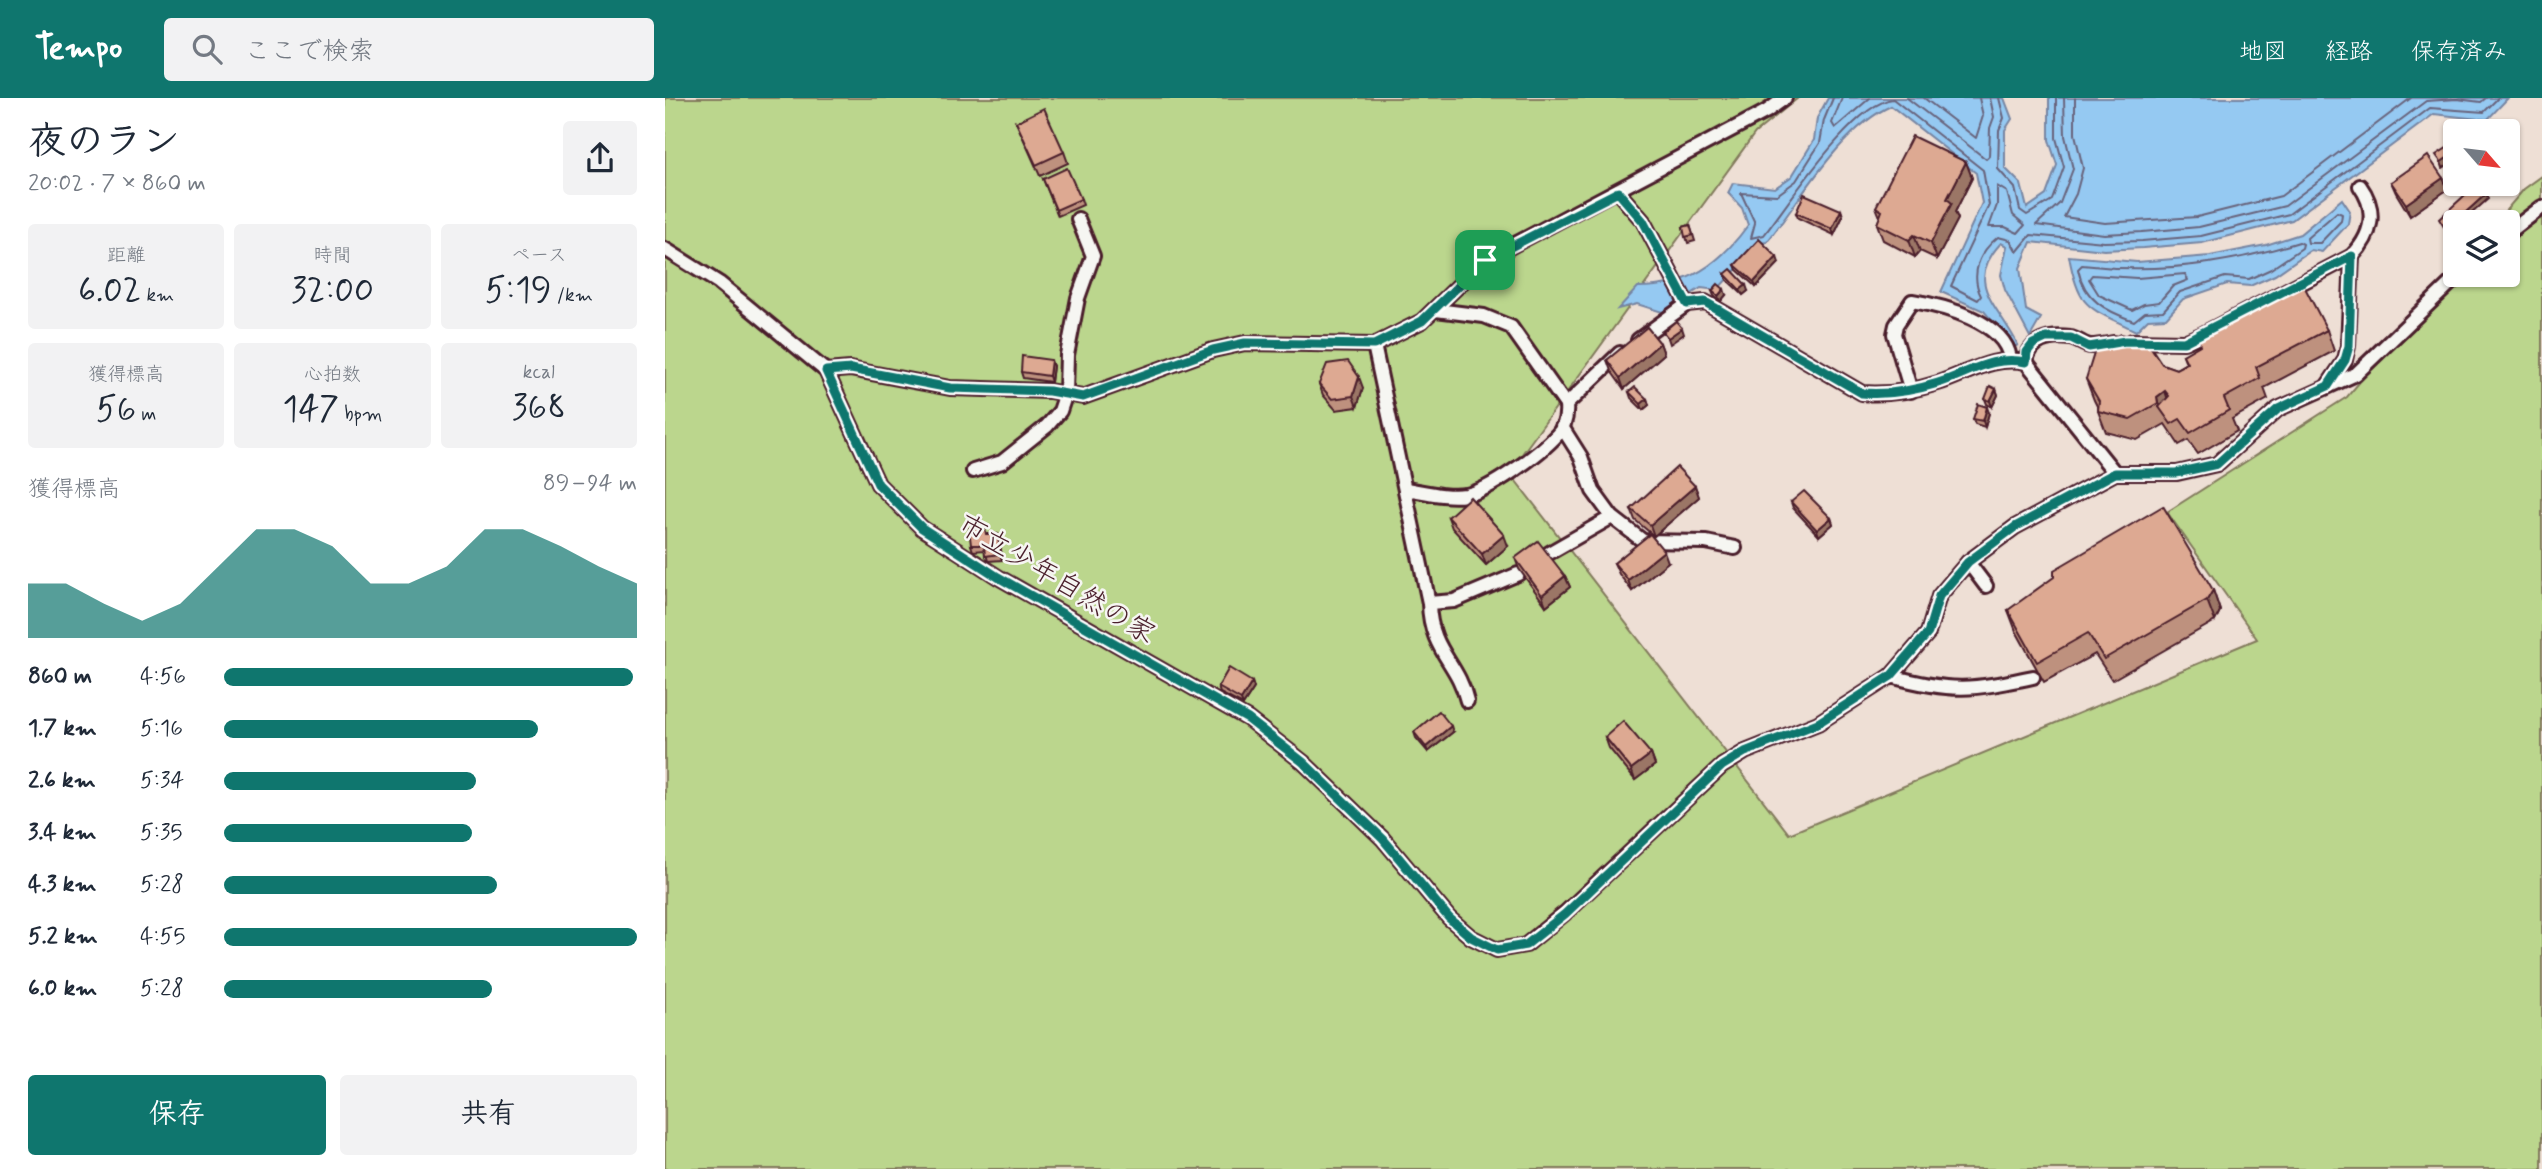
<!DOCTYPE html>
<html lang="ja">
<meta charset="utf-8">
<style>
body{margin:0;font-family:Mynerve,"Klee One",sans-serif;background:#f2f2f3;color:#1f2937;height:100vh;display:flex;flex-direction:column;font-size:26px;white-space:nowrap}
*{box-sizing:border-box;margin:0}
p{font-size:23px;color:#747a83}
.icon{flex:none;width:38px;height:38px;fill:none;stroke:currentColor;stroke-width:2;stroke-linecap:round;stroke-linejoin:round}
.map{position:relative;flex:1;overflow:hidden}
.sheet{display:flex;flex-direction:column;background:#fff;width:665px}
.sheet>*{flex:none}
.needle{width:46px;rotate:118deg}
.controls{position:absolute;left:1778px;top:21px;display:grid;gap:14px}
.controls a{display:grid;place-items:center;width:77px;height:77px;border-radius:7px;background:#fff;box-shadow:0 2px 5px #0004;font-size:35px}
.pin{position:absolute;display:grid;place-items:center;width:60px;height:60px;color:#fff;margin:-30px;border-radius:14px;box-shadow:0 4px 10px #0006}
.round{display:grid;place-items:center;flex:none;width:74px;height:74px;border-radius:7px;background:#f2f2f3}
.headline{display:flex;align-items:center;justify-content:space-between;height:119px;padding:0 28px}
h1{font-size:38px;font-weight:600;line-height:52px}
.figures{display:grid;grid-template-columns:repeat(3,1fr);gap:10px;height:119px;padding:7px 28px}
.figures div{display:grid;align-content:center;border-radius:7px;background:#f2f2f3;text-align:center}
.figures b{font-size:35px;font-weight:600}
.figures small{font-size:19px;font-weight:400}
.figures p{font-size:19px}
.chart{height:196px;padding:14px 28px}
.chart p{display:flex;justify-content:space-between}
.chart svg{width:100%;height:126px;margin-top:7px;fill:#0f766e;opacity:.7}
.action{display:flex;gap:14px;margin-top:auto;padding:14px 28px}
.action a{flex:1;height:80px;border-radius:7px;background:#0f766e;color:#fff;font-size:28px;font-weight:600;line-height:80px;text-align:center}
.action a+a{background:#f2f2f3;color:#1f2937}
ul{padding:0 28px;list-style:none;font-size:23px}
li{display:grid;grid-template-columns:112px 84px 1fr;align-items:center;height:52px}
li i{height:18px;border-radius:9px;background:#0f766e}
header{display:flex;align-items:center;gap:42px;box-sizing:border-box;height:98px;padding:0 35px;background:#0f766e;color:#fff}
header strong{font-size:33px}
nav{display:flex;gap:38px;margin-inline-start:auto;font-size:24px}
.search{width:490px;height:63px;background:#f2f2f3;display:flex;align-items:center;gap:18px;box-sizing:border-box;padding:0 24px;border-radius:7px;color:#747a83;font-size:26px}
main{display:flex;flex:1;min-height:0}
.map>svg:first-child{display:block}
.green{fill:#bbd68d;stroke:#827a5c;stroke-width:2}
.water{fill:#95c9f2;stroke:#7785a2;stroke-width:2}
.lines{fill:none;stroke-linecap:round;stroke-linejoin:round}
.shore{stroke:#68637b;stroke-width:2}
.service-casing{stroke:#4a1f2b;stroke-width:18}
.service{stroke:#f6f6f2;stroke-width:12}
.wall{fill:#be917e;stroke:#4a1f2b;stroke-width:2}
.shaded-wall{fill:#9b7666;stroke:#4a1f2b;stroke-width:2}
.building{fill:#dda992;stroke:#4a1f2b;stroke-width:2}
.route-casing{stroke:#fff;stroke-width:14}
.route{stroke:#0f766e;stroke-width:9}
.labels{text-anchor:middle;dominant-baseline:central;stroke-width:5;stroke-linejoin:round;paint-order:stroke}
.street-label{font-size:28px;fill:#4a1f2b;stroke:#f6f6f2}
</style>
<header>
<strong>Tempo</strong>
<div class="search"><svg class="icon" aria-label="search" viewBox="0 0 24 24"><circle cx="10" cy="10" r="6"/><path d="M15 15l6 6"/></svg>ここで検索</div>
<nav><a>地図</a><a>経路</a><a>保存済み</a></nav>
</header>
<main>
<section class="sheet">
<div class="headline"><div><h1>夜のラン</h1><p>20:02 · 7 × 860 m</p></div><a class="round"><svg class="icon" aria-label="share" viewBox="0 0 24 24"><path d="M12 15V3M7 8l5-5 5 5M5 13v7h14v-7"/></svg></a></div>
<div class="figures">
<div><p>距離</p><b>6.02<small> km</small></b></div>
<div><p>時間</p><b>32:00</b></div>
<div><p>ペース</p><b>5:19<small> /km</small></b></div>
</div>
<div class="figures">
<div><p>獲得標高</p><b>56<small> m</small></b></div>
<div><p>心拍数</p><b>147<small> bpm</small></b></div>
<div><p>kcal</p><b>368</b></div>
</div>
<div class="chart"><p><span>獲得標高</span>89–94 m</p>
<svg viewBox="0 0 160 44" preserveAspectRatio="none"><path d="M0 44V25L10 25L20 32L30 38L40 32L50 19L60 6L70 6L80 12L90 25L100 25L110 19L120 6L130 6L140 12L150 19L160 25V44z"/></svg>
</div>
<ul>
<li><b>860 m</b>4:56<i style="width:99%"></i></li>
<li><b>1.7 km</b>5:16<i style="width:76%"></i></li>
<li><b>2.6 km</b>5:34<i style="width:61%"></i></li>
<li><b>3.4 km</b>5:35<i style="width:60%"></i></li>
<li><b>4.3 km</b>5:28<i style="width:66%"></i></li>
<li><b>5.2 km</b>4:55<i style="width:100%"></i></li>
<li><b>6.0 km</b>5:28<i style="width:65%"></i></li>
</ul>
<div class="action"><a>保存</a><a>共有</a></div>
</section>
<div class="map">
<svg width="1877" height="1071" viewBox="0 0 1877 1071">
<rect width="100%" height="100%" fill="#eedfd5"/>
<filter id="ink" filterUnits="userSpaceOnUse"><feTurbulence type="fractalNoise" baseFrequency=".0143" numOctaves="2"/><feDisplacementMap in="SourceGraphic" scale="14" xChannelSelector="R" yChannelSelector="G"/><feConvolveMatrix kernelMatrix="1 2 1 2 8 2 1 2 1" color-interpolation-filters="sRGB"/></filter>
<g filter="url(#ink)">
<polygon class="green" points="0,0 1133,0 1090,35 844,374 1124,736 1592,541 1502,414 1682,299 1790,172 1790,177 1843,177 1843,124 1831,124 1859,91 1877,78 1877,1071 0,1071"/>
<g class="water">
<path d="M1163,0H1339L1347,21L1340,32V70L1356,86L1362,110L1381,97L1392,67L1384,42V0H1843L1822,22L1769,16L1627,122L1537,145L1478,150L1439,152L1366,144L1355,170L1361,212L1376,220L1365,239L1340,192L1336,177L1342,148L1336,145C1298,186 1333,206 1353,247L1349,249L1319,213L1276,194L1317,105L1311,75L1226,8C1176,30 1136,101 1102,144L1096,145L1052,192L1036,190L997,214L972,206L953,211L973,189C1023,189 1055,166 1083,127L1077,110L1063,95L1068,85L1110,90L1127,78L1149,42L1152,20Z"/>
<path d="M1677,101L1685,113L1683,126L1657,154L1646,152L1610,177L1585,188L1562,186L1518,201L1501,220L1483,221L1471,233C1424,209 1414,213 1404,158L1472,164L1545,158L1601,147L1635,136Z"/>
</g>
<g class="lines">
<g class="shore">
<path d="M1168,0L1159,22L1155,45L1131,83L1112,97L1076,95L1090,125L1086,140L1099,137C1124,105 1189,5 1228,1L1318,72L1324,107L1286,188L1313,202L1316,198C1305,176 1314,154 1333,139L1345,142L1352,154L1366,137L1439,144L1477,143L1536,138L1624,116L1765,10L1819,14L1833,0"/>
<polyline points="1177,0 1167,25 1170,30 1205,0"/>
<polyline points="1242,0 1321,61 1324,58 1325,30 1329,19 1325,0"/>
<polyline points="1259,0 1311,40 1318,18 1314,0"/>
<polyline points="1334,0 1339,20 1334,32 1333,71 1350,90 1355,112 1362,117 1387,102 1399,69 1391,40 1391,0"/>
<polyline points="1399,0 1400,38 1408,71 1395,105 1371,127 1439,136 1477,134 1534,129 1620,108 1761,3 1792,1 1816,4 1821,0"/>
<polyline points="1410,0 1410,36 1418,70 1411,96 1399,119 1440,125 1532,119 1616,98 1746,0"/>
<polygon points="1332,88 1342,94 1348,117 1360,127 1353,135 1340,129 1324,129 1332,107"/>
<polygon points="1672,114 1677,116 1676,123 1655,145 1643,145 1642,140"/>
<path d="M1634,144L1638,146L1637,150L1606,171L1584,181L1560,179L1515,194L1498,213L1480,214L1469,223C1441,213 1419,202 1413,171L1417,167C1490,176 1564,166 1634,144Z"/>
<polygon points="1520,176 1523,182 1508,188 1494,204 1479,206 1467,212 1434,197 1424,181 1427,177 1472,180"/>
</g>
<g class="service-casing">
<g id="service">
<polyline points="953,94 978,123 1022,206"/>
<polyline points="1843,135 1877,109"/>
<polyline points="0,151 54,185 161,273 213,386 257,430 333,479 583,621 638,664 718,741 784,820 806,839 832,852 861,847 900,815 1057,668 1080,654 1153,625 1226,578 1263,535 1274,498 1303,464 1350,429 1450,375 1512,375 1552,366 1613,311 1691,276 1794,177"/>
<polyline points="771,212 819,218 846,229 901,307 955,255"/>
<path d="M973,242L1022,206L1040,204L1197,295C1223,297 1248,293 1273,285C1304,275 1328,257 1361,264L1450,375"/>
<path d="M1467,243L1519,244L1538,236L1687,158C1707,137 1713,113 1695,88"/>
<path d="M709,247L764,505C765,553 793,564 802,603"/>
<path d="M1361,264C1364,242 1385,237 1405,240C1413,241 1419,248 1426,248C1434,248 1442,246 1449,245"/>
<polyline points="161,273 185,271 285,290 384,293 418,299 548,252 580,245 709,247 757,223 820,162 1102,13 1120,0"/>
<polyline points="1663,287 1680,262 1683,248 1687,158"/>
<path d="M1246,293L1229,236L1231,227L1247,203C1278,208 1339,223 1345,260"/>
<polyline points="897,329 916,359 928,393 947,419 978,443 1041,444 1070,450"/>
<polyline points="308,373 337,364 382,328 395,313 401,295 402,257 413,200 428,158 413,121"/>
<path d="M741,391C760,394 781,400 801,397C824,393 876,355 892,337C900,329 902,318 901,307"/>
<polyline points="884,455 947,419"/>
<polyline points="1303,464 1321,488"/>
<polyline points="764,505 789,503 853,476"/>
<path d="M1226,578C1288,595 1306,592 1368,579"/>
</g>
</g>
<use href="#service" class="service"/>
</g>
<g class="wall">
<polygon points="351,24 399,54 403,65 375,78"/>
<polygon points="1301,64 1307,80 1290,114 1293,121 1272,161 1255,153 1250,159 1218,142 1212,126 1215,119 1211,109"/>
<polygon points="1778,80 1783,91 1745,118 1731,95 1726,84"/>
<polygon points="378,81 416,101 418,107 393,118"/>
<polygon points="1176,112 1178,118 1169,137 1133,120 1131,115"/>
<polygon points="1025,127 1030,143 1023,145 1018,129"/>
<polygon points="1114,165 1091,189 1072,172 1070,167"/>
<polygon points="1060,176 1083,193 1078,197 1062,182"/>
<polygon points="1047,193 1061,197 1055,204 1049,198"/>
<polygon points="1662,232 1669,253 1599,290 1603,301 1567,321 1572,333 1533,356 1523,342 1514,347 1500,326 1472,342 1441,334 1433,313 1433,310 1429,302 1421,281 1497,266 1511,271 1521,265 1518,257"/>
<polygon points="995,245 999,256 959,291 946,273 942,262"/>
<polygon points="388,268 386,284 358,280 356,274"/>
<polygon points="654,286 698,290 692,309 671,312 658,297"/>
<polygon points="1331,291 1333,297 1327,309 1322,306 1320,301"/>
<polygon points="964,294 982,301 984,307 978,312 966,300"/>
<polygon points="1324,315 1320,329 1310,326 1308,321"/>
<polygon points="1030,388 1034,399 989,438 970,422 966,411"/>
<polygon points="1126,404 1166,420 1168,426 1154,438 1128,410"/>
<polygon points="783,419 843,448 821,467 787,430"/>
<polygon points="323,436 333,436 335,442 337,462 323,463 320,452 308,453 306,447"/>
<polygon points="850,460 900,478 905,489 881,508 854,471"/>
<polygon points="1003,464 967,493 954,476 949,465"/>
<polygon points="1548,492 1555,513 1550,523 1447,582 1430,556 1379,584 1351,533 1343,512"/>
<polygon points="587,584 589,590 578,607 555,595 553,589"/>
<polygon points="749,634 788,634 763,654 751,640"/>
<polygon points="940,639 986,656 990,667 970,682 944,650"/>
</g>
<g class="shaded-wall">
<polygon points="1788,56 1790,62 1778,70 1776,64"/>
<polygon points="1301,64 1307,80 1290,114 1293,121 1272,161 1266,145 1282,101"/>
<polygon points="1778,80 1783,91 1745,118 1741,106"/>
<polygon points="1821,96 1823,101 1797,124 1790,124 1790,131 1783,137 1781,132"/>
<polygon points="1176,112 1178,118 1169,137 1167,131"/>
<polygon points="1249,137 1255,153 1250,159 1244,142"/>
<polygon points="1112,159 1114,165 1091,189 1089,184"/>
<polygon points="1081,187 1083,193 1078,197 1075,192"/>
<polygon points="1059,191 1061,197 1055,204 1053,198"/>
<polygon points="1017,230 1019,236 1005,246 1003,240"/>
<polygon points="995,245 999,256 959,291 955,280"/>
<polygon points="386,262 388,268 386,284 384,278"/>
<polygon points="694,279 698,290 692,309 688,298"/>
<polygon points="1331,291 1333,297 1327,309 1325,303"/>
<polygon points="1500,293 1507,314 1494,309 1492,299"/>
<polygon points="982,301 984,307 978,312 976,306"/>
<polygon points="1322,309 1324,315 1320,329 1318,323"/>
<polygon points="1030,388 1034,399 989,438 985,427"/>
<polygon points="1166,420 1168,426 1154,438 1152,432"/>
<polygon points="333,436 335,442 337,462 335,456"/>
<polygon points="839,437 843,448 821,467 817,456"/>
<polygon points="999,453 1003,464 967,493 963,482"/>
<polygon points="900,478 905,489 881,508 877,497"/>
<polygon points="1548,492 1555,513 1550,523 1542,502"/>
<polygon points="587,584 589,590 578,607 576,602"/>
<polygon points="786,628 788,634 763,654 761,649"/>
<polygon points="986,656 990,667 970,682 966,671"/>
</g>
<g class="building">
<polygon points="379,10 399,54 371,67 351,24"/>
<polygon points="1247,38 1301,64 1282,101 1287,105 1266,145 1249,137 1244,142 1212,126 1217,113 1211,109"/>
<polygon points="1785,48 1788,56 1776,64 1771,57"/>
<polygon points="1763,58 1778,80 1741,106 1726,84"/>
<polygon points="402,70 416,101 391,112 378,81"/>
<polygon points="1812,86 1821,96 1781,132 1774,121"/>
<polygon points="1139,96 1176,112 1167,131 1131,115"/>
<polygon points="1025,127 1028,137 1020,139 1018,129"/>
<polygon points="1094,141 1112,159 1089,184 1070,167"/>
<polygon points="1066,171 1081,187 1075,192 1060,176"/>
<polygon points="1637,184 1662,232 1591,269 1595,280 1559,300 1564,312 1525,335 1515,321 1506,326 1494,309 1504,298 1500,293 1492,299 1493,305 1465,321 1433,313 1434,303 1421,281 1431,249 1456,236 1481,242 1497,266 1511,271 1522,265 1518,257 1535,247 1533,240"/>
<polygon points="1053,186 1059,191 1053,198 1047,193"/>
<polygon points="1011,223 1017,230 1003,240 998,234"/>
<polygon points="982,229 995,245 955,280 942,262"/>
<polygon points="357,258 386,262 384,278 356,274"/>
<polygon points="683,263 694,279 688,298 667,301 654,286 662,266"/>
<polygon points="1325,288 1331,291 1325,303 1320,301"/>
<polygon points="970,289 982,301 976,306 964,294"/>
<polygon points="1313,306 1322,309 1318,323 1308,321"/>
<polygon points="1012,369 1030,388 985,427 966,411"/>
<polygon points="1139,393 1166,420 1152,432 1126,404"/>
<polygon points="805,399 839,437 817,456 783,419"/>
<polygon points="1498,408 1548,492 1542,502 1439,561 1423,535 1372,564 1343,512 1389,479 1389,472"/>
<polygon points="304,430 320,430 321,436 333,436 335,456 320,458 319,447 306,447"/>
<polygon points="985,436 999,453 963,482 949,465"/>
<polygon points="873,443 900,478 877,497 850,460"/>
<polygon points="564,570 587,584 576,602 553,589"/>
<polygon points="774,613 786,628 761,649 749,634"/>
<polygon points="958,623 986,656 966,671 940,639"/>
</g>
</g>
<g class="lines" filter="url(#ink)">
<g class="route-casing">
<path id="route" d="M953,94L978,123L1022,206L1040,204L1197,295C1223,297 1248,293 1273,285C1304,275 1327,257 1361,264L1362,254L1368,246L1381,240H1406L1424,249L1460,243L1519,244L1687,158L1684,248L1680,262L1663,288L1613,311L1552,366L1511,375H1450L1350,429L1303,464L1274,498L1263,535L1226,578L1153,625L1080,654L1057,668L900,816L861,847L832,852L806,839L784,820L718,741L638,664L583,621L333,479L257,430L213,386L161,273L186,271L285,290L384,293L418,299L548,252L580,245L709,247L757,223L820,162Z"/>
</g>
<use href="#route" class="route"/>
</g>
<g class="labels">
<g class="street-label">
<text transform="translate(391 482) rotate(31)">市立少年自然の家</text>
</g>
</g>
</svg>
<div class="controls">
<a><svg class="needle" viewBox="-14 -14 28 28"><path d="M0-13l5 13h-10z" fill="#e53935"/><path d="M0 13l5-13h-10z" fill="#747a83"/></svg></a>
<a><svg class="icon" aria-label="layers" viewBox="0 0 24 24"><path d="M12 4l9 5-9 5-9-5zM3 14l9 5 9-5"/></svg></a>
</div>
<div class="pin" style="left:820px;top:162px;background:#1e9e55"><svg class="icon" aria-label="arrive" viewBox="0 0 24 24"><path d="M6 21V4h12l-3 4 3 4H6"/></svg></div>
</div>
</main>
